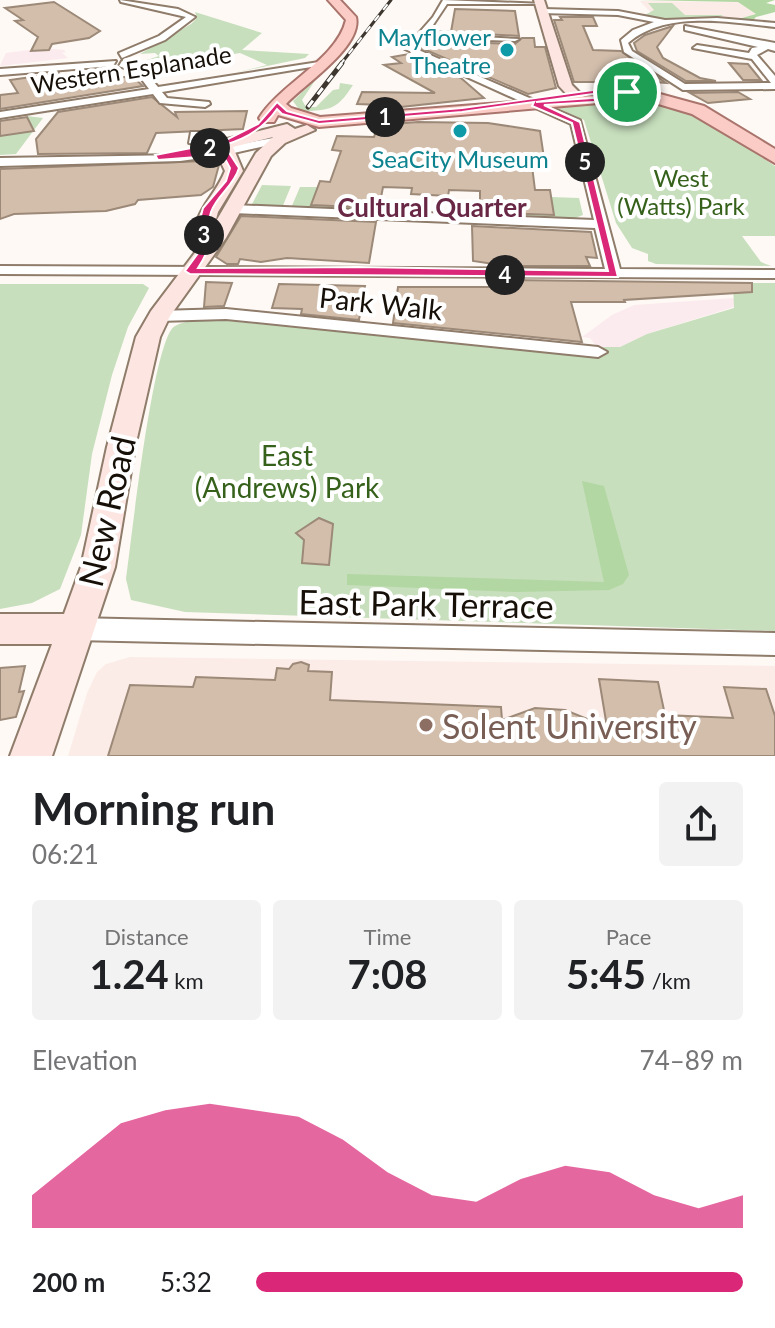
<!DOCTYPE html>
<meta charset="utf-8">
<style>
body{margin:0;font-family:Lato,sans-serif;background:#f2f2f2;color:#202124;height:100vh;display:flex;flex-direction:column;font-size:30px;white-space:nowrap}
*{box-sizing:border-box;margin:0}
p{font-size:26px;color:#757577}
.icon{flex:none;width:44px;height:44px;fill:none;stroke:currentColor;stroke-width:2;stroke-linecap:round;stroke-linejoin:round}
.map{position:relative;height:756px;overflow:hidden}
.side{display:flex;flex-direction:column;background:#fff;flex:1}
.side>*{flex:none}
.pin{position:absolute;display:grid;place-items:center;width:68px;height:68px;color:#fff;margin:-34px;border:4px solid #fff;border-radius:50%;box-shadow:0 2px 8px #0007}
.km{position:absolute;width:40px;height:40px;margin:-20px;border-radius:50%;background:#222;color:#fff;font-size:22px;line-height:40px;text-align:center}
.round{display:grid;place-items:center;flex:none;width:84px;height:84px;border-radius:8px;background:#f2f2f2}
.headline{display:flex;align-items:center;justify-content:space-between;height:136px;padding:0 32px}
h1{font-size:44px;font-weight:700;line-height:60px}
.stats{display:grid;grid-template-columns:repeat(3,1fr);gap:12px;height:136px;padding:8px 32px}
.stats div{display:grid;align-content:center;border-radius:8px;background:#f2f2f2;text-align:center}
.stats b{font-size:40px;font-weight:700}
.stats small{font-size:22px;font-weight:400}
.stats p{font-size:22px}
.chart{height:224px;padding:16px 32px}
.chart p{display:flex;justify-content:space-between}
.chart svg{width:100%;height:144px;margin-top:8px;fill:#db2777;opacity:.7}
ul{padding:0 32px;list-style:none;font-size:26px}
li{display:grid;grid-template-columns:128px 96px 1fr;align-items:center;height:60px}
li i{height:20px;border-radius:10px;background:#db2777}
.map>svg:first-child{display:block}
.industrial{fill:#fcebee}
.education{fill:#fcece8}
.green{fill:#c7dfbd}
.forest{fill:#b2d7a2}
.building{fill:#d3beac;stroke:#9c8977;stroke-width:2}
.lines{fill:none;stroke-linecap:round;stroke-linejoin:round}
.street-casing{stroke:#8f7c6a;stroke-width:4}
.secondary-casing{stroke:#8f7c6a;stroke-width:4}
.primary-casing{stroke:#a9746b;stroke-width:4}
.street{fill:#fff;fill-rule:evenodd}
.secondary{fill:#fde6e2;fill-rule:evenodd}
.primary{fill:#fbccc6;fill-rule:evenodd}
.rail-far1-casing{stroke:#3d3730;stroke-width:3}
.rail-casing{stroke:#3d3730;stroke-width:5}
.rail-far1{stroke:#fff;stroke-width:2;stroke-dasharray:7;stroke-linecap:butt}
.rail{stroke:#fff;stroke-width:3;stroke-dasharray:8;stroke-linecap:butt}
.route{fill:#db2777;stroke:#fff;stroke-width:2;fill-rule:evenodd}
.culture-dot{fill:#0f9aa8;stroke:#fff;stroke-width:3}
.education-dot{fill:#8d6e63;stroke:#fff;stroke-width:3}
.labels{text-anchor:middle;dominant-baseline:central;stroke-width:8;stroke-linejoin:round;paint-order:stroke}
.far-culture-label{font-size:24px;fill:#0d838f;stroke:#fff;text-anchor:end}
.far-street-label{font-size:24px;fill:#171009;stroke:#fff}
.far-park-label{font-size:24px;fill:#35611b;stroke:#fff}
.far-quarter-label{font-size:26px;font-weight:bold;fill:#692746;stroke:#fff}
.street-label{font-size:28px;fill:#171009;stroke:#fff}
.park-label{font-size:28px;fill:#35611b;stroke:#fff}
.near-street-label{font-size:34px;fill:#171009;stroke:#fff}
.near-education-label{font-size:34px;fill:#785e54;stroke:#fff;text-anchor:start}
</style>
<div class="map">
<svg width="775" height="756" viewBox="0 0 775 756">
<rect width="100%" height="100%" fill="#fef9f5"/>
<g class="industrial">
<polygon points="43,48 64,50 66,52 62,53 68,58 0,66 6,53"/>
<polygon points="734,298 734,307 647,334 620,347 597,347 590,338 582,337 612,315 634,305"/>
</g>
<g class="education">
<polygon points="640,1 738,2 757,14 735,20 645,15 652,14"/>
<polygon points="130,657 775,666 775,756 68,756 87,693 97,672 106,664"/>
</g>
<g class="green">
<path d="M648,3H672L685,15H723C704,28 667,20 645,15L654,10Z"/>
<polygon points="195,12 262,33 242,50 309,54 305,58 234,73 267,65 240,53 190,61 183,66 191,71 177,67 168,57 147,61 148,66 144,66 147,60 159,56 155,53 140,54 191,24 197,18"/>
<path d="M316,79L302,100L306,107H316L333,90L339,89L340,83L353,85C336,111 331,109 301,112L293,101Z"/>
<path d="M587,102C607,102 629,100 649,103C696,108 736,141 775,166V236H742L761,262L771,266L656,264L648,261V254L632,248L616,223L584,120L551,105Z"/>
<polygon points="27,116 43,118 16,154 0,155 0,136 33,130"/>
<polygon points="262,185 291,186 282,208 252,204"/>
<polygon points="300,187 318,187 313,201 380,203 379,211 291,208"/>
<polygon points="551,197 579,198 583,215 572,219 483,216 483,207 553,209"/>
<path d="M733,283H775V631L185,612L131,600L126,579C131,544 153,337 175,326C199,314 235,323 261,324L598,355L597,347H620L647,334L734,308Z"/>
<polygon points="0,284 143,284 149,288 128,327 112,375 92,454 81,535 60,589 32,603 0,609"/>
</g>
<g class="forest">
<polygon points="639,0 775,0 766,3 775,5 775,12 756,17 752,22 735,20 756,14 738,2"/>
<polygon points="582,481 604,486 629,575 623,584 609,590 516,592 347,585 347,574 604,582"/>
</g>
<g class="building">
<polygon points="54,2 100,31 89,38 52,44 49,50 31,51 38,37 15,21 23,20 5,8"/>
<polygon points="455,9 515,11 519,36 432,31 451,32"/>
<polygon points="560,17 593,17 597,26 583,26 593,50 621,51 666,83 605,78 607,82 574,82 554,20 562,20"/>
<polygon points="673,26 657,47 663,58 700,78 716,81 686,81 637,51 634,43 645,35"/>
<polygon points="522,38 534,38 535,47 545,47 556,88 528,94 419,47 423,41 515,44"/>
<polygon points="409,54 461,78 484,98 382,109 384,105 357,104 362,92 435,93 384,65 401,63 392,57"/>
<polygon points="729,63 748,64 761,80 743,80"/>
<polygon points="59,73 68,85 132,76 143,86 0,109 0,95 18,93 10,80"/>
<polygon points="738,92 750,99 708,103 690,93"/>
<polygon points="152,97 177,117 175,112 247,111 243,129 156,133 147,153 38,154 36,139 58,112"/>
<polygon points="27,117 34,131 0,136 0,121"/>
<polygon points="418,122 488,123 540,131 544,158 531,157 533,174 535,190 550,190 554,215 480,212 480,191 449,190 448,196 411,194 412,188 383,187 379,208 311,205 320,181 330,182 341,151 332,150 337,136 374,137 378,125"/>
<polygon points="205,161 219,165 213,187 201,195 138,200 135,204 106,211 14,214 0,219 0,169"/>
<polygon points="241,216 376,222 369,263 287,258 261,262 240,259 238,264 227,264 216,257"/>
<polygon points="472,226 591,232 597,258 586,257 590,266 507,266 473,261"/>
<polygon points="509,280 752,283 752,292 624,300 625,302 571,302 582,342 393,323 398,287 510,287"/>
<polygon points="206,282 232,283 224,306 204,307"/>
<polygon points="279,284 365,286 359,320 301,314 302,309 272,308"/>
<polygon points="319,518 333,524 329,565 302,563 304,540 296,533"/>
<polygon points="301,662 309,665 308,671 332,672 330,700 501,707 502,720 535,708 565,710 607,727 599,679 658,682 665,715 733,718 724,687 766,689 775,716 775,756 108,756 130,685 193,687 196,677 275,680 277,668 289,669 293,664"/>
<polygon points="25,666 19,692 24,691 16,717 0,720 0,668"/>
</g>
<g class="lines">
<g class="street-casing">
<g id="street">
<polygon points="120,0 178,9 195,17 165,40 122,58 119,53 159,36 186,17 121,2"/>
<polygon points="443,0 545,4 447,4 427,34 519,39 515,41 422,38 414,48 580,120 620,269 775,270 775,278 0,274 0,266 605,269 595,228 233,213 226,209 233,205 594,220 571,124 405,49 433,17"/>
<path d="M543,9L618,11L665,20L717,18L775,23V27C729,22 666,10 628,43L632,51L685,84L771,83L752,59L693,48L697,45L749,53L752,48L758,47L685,30V26L775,43V51L768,49L757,55L775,76V89L683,90L624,52L621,40L633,30L654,22L618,15L540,13Z"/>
<polygon points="116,61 113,66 0,75 0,69"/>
<polygon points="122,61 143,69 158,87 319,62 323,65 162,92 167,98 209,102 210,104 205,107 160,103 153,94 0,118 0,112 149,89 137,73 119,66"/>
<polygon points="191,132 199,132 199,139 206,142 206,146 189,143"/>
<polygon points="279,137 285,140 283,142 225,155 180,161 0,166 0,158 180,155"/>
<polygon points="226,309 598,347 607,352 598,357 226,319 159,321 151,316 159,311"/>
<polygon points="75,618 775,633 775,655 75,640 66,637 62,629 66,621"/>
</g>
</g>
<g class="secondary-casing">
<g id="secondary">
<polygon points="534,0 544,0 572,85 586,99 584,102 574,102 559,86"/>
<path d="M287,124L295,129L307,125L315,130L285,143L271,156L226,238L170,316L160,337L135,447L115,567L52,756H10L52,644H0V614H64L81,567L107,447L136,337L151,311L197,250C189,211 212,203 225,171C221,161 213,151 219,141ZM273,137L256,153L215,223L218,212L243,171L233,147Z"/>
</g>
</g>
<g class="primary-casing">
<path id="primary" d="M328,0H340L356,17C363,46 305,84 286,104L291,108L320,117L630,93L638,88L704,106L775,149V163L692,114L655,103H599L319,127L278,115L274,122H262L259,118C281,83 337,59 346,20Z"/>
</g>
<use href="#street" class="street"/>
<use href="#secondary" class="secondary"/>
<use href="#primary" class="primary"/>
<g class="rail-far1-casing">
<polyline id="rail-far1" points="340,65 391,0"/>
</g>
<g class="rail-casing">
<polyline id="rail" points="308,107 342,63"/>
</g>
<use href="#rail-far1" class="rail-far1"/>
<use href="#rail" class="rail"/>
</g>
<path class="route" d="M593,90H627L661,98L544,105L580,122L618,277L190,274L185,271L201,249L199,223L203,208L226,181L230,168L223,155L158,160L155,155L222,142L258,124L277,102L287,111L319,120L462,108ZM593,94L634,95L536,102ZM534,102L532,106L572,123L608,271L358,267L198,268C218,238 202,238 211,212C217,195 234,186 239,168L228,151L197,152C230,145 258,137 277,109L282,114L319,124L462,112Z"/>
<g class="culture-dot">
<circle cx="507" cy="50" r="8"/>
<circle cx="460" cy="131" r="8"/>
</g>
<circle class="education-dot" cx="426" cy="725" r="8"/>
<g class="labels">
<g class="far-culture-label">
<text x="491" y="36">Mayflower<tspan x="491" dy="28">Theatre</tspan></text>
<text x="460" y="158" text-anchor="middle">SeaCity Museum</text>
</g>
<g class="far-street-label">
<text transform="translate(131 69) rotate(-9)">Western Esplanade</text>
</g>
<g class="far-park-label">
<text x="681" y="177">West<tspan x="681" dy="28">(Watts) Park</tspan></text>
</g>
<g class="far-quarter-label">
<text x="432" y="207">Cultural Quarter</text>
</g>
<g class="street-label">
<text transform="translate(381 303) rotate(6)">Park Walk</text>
</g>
<g class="park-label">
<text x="287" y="455">East<tspan x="287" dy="32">(Andrews) Park</tspan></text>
</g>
<g class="near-street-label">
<text transform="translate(106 511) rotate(-77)">New Road</text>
<text transform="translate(426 603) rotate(1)">East Park Terrace</text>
</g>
<g class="near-education-label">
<text x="442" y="725">Solent University</text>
</g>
</g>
</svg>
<div class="pin" style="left:627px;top:92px;background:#1e9e55"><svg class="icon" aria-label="arrive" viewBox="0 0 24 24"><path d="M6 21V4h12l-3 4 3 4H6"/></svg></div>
<b class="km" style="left:385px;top:117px">1</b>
<b class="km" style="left:210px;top:148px">2</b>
<b class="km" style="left:204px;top:235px">3</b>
<b class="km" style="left:505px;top:275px">4</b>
<b class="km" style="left:585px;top:162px">5</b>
</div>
<section class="side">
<div class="headline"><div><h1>Morning run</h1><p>06:21</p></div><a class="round"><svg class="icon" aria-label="share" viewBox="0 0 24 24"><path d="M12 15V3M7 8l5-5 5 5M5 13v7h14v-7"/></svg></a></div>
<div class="stats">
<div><p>Distance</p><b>1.24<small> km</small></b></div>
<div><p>Time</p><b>7:08</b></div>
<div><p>Pace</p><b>5:45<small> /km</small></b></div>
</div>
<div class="chart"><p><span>Elevation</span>74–89 m</p>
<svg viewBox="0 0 160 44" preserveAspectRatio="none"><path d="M0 44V34L10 23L20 12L30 8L40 6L50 8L60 10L70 17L80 27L90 34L100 36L110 29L120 25L130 27L140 34L150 38L160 34V44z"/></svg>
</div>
<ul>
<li><b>200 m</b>5:32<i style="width:100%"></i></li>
</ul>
</section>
